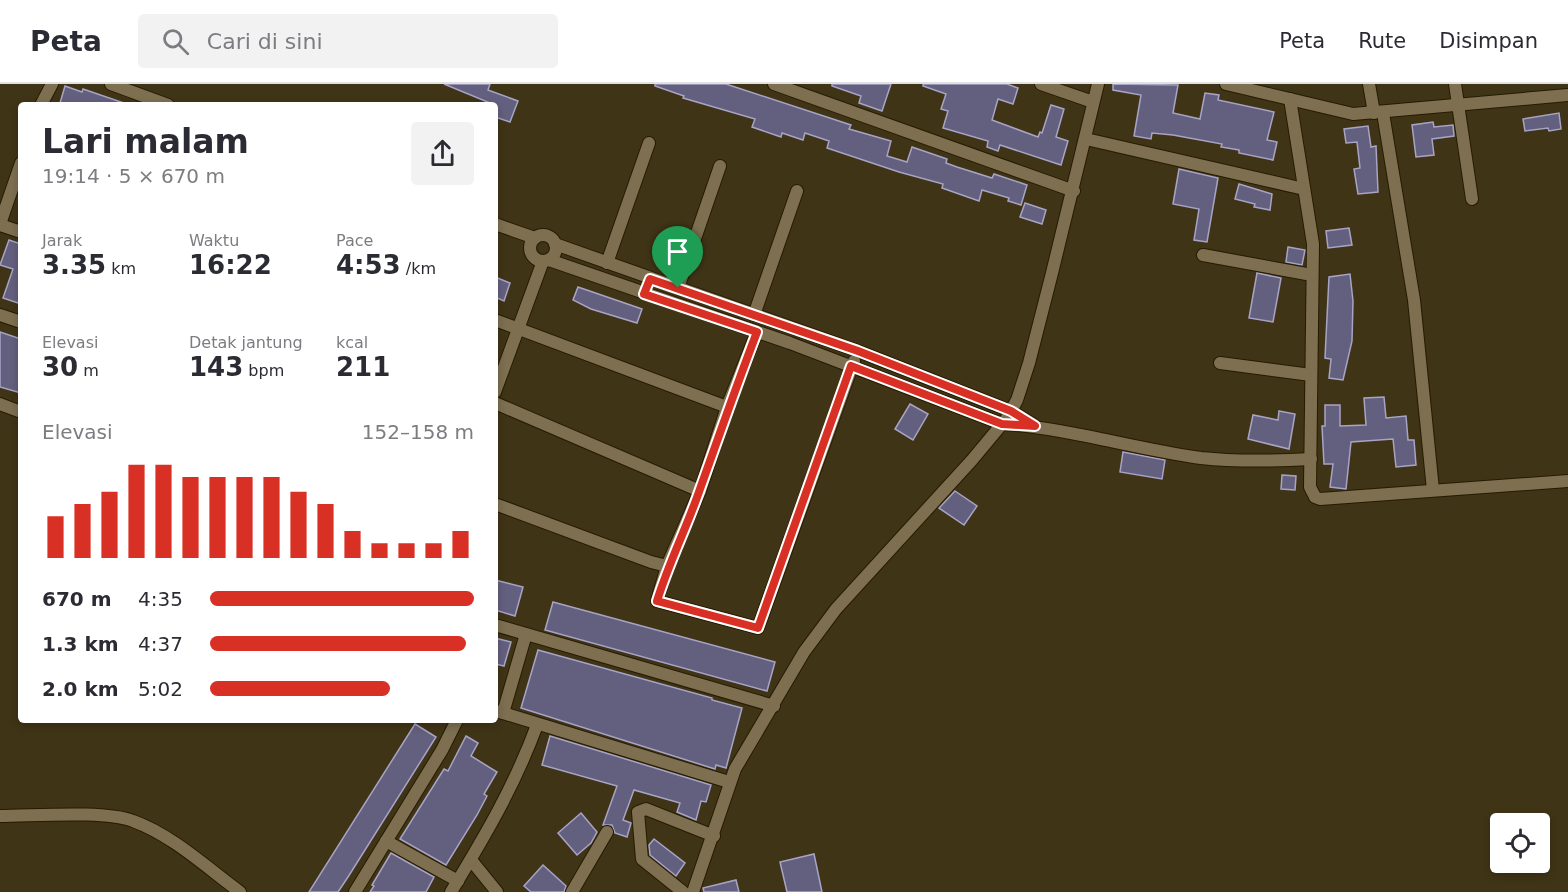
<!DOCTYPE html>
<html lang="id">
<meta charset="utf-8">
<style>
body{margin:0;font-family:"DejaVu Sans",sans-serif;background:#f2f2f3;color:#2b2b33;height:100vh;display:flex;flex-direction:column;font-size:22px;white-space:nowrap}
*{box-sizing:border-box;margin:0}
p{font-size:20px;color:#7c7c81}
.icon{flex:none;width:33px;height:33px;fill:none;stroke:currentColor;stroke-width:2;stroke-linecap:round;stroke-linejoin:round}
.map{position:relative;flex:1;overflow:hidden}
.sheet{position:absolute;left:18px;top:18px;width:480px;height:621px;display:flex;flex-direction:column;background:#fff;border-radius:6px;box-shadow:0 3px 9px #0003}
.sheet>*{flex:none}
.tools{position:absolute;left:1490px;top:729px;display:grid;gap:12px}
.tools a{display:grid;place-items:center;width:60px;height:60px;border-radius:6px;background:#fff;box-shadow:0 3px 9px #0003;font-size:30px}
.pin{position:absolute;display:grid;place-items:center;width:51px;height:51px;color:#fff;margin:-62px -26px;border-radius:50% 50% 50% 0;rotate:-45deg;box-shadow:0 0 6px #0007}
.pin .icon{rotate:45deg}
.round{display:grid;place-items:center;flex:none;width:63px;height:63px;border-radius:6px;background:#f2f2f3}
.headline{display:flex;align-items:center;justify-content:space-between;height:102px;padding:0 24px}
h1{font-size:33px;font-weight:700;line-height:45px}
.metrics{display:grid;grid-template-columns:repeat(3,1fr);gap:9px;height:102px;padding:6px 24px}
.metrics div{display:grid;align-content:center}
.metrics b{font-size:26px;font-weight:700}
.metrics small{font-size:16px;font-weight:400}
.metrics p{font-size:16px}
.chart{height:168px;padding:12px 24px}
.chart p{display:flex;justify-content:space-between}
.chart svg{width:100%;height:108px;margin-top:6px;stroke:#d93025;stroke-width:6}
ul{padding:0 24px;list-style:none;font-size:20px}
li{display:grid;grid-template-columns:96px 72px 1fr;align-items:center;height:45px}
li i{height:15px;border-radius:8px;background:#d93025}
header{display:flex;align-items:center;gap:36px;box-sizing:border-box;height:84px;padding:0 30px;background:#fff;border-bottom:2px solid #e1e1e2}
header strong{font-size:28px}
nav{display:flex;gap:33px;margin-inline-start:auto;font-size:21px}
.search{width:420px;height:54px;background:#f2f2f3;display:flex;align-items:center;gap:15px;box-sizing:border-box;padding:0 21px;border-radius:6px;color:#7c7c81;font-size:22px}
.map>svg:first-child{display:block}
.building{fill:#635f7e;stroke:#a8a4c6;stroke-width:1.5}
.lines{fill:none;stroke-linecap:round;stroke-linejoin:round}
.street-casing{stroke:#261b00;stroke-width:14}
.street{stroke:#7d6f50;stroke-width:12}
.route-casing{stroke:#fff;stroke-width:12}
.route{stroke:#d93025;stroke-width:8}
</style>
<header>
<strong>Peta</strong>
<div class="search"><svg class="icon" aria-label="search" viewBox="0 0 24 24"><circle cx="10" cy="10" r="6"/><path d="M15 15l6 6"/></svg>Cari di sini</div>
<nav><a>Peta</a><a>Rute</a><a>Disimpan</a></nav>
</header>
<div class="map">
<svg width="1568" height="808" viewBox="0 0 1568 808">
<rect width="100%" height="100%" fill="#403416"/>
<g class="building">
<polygon points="444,0 490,0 488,6 518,17 510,38 495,33 495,21"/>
<polygon points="655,0 726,0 851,41 849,45 891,57 887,72 907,78 912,63 947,75 946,79 957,83 992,94 994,90 1027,101 1021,121 1008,117 1009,114 982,106 979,117 942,104 943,100 899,88 827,64 829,57 805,49 803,56 782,49 781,53 752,43 755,35 683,14 684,12 655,2"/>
<polygon points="832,0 891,0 882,27 859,19 861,12 832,2"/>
<polygon points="923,0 1007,0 1018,4 1013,20 998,15 992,36 1038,53 1040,48 1042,49 1051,21 1064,25 1056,53 1068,57 1061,81 1000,61 998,67 987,63 988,57 943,44 948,27 941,25 946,10 923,2"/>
<polygon points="1113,0 1178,1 1173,29 1200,35 1205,9 1219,11 1218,16 1274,28 1267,56 1277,58 1273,76 1239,69 1239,66 1221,63 1222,60 1173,51 1152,49 1151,55 1134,52 1141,11 1113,6"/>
<polygon points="65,2 82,8 83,5 124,19 124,21 66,21 60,19"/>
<polygon points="1559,29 1561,45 1549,47 1548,44 1525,47 1523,35"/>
<polygon points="1433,38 1434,43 1453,41 1454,52 1432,55 1434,71 1416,73 1412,41"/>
<polygon points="1368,42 1371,63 1376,62 1378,108 1358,110 1354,85 1360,84 1357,58 1346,59 1344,45"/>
<polygon points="1179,85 1218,94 1207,158 1194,156 1199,125 1173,120"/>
<polygon points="1239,100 1272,110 1270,126 1254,123 1255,120 1235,115"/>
<polygon points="1025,119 1046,126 1042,140 1020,133"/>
<polygon points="1349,144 1352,161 1328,164 1326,147"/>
<polygon points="9,156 21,160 21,220 3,214 13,185 0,181"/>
<polygon points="1288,163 1305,166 1302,181 1286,178"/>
<polygon points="1257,189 1281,194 1273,238 1249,234"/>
<polygon points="1350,190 1353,217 1352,257 1343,296 1329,294 1331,275 1325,274 1329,193"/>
<polygon points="495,193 510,199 504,217 495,213"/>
<polygon points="578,203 642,225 637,239 591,225 573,216"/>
<polygon points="0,248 21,255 21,309 0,303"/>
<polygon points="1384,313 1386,334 1406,332 1408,356 1414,356 1416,381 1396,383 1393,355 1351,358 1346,405 1330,403 1333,380 1324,380 1322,342 1325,342 1325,321 1340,321 1340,342 1366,341 1364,314"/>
<polygon points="910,320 928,330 913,356 895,345"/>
<polygon points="1279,327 1295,330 1289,365 1248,355 1253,331 1278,336"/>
<polygon points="1123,368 1165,376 1162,395 1120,388"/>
<polygon points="1282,391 1296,392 1295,406 1281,405"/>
<polygon points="955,407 977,422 964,441 939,424"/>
<polygon points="495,496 523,503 515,532 495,526"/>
<polygon points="553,518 775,578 767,607 545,546"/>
<polygon points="495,554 511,558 504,582 495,580"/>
<polygon points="538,566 712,614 712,616 742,624 726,684 716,681 715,685 521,624"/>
<polygon points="415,640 436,653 348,793 338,808 309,808"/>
<polygon points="466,652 478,659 471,672 497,688 484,710 487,712 477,731 446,781 400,755 444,685 448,687"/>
<polygon points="550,652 711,701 706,718 701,717 696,736 677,728 680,719 634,706 623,736 631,739 627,753 615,749 612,741 603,741 617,702 542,681"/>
<polygon points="581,729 597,748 591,759 577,771 558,749"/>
<polygon points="654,755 685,779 676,792 650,771 649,761"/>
<polygon points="391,769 434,793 426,808 370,808 374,802 372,801"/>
<polygon points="814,770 822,808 787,808 780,778"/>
<polygon points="543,781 566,802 564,808 531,808 524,802"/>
<polygon points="736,796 739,808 704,808 703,804"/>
</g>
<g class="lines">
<g class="street-casing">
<g id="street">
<polyline points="111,0 168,21"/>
<polyline points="774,0 1074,107"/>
<polyline points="1041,0 1093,18"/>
<polyline points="1226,0 1353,30 1568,11"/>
<polyline points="1369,0 1374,29"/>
<polyline points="1455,0 1472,115"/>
<polyline points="1290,15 1313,160 1310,403 1315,413 1320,415 1568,397"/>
<polyline points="41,21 52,0"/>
<polyline points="1383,29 1414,216 1433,406"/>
<polyline points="1086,55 1304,105"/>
<polyline points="0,140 21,79"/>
<polyline points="495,140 535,154"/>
<polyline points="0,141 21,148"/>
<circle cx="543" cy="164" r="13"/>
<polyline points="555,160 858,267 1011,327 1034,341"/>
<polyline points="1203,171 1312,191"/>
<path d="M549,176L790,259L1002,340C1069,344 1134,365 1201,374C1238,378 1274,377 1311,375"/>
<polyline points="607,179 649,59"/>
<polyline points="678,204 720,82"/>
<polyline points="0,231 21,238"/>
<polyline points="754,231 797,107"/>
<polyline points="495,236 727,323"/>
<polyline points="1220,279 1311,291"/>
<polyline points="495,308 543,177"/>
<polyline points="495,319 700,407"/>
<polyline points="0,320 21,328"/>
<polyline points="495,420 651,478 667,482 700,407 727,323 757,248"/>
<polyline points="667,482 657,517 758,544 854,277"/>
<polyline points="495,541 774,622"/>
<polyline points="496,627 503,629 526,550"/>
<polyline points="503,629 729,698"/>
<path d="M0,732C33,732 105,726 133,737C172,751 206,783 240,808"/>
<polyline points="386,757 458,797"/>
<polyline points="471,776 497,808"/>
<polyline points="355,808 442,666 457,636"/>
<path d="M451,808C485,752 514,703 537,641"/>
<polyline points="572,808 607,748"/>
<polyline points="683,808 642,775 638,728 646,725 714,752"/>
<polyline points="693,808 735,685 804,568 836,525 972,376 1007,334 1017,316 1029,279 1052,189 1098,0"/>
</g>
</g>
<use href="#street" class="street"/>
</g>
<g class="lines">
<g class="route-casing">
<path id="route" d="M650,195L858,267L1011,327L1035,342L1002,340L851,282L758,544L657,517C669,478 687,443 700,405C719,352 737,300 757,248L644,210Z"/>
</g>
<use href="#route" class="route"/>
</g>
</svg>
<div class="tools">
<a><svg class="icon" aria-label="locate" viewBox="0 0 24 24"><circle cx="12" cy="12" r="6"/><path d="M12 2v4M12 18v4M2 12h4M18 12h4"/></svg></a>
</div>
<div class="pin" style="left:678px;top:204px;background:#1e9e55"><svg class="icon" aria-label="arrive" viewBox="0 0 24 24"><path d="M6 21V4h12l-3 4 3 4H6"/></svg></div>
<section class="sheet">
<div class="headline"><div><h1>Lari malam</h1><p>19:14 · 5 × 670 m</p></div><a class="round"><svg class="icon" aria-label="share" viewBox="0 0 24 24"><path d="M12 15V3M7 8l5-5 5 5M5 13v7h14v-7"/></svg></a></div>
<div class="metrics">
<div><p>Jarak</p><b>3.35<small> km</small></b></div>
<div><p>Waktu</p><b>16:22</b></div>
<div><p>Pace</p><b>4:53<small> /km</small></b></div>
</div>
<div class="metrics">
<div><p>Elevasi</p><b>30<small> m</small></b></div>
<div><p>Detak jantung</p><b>143<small> bpm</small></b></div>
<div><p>kcal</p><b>211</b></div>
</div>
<div class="chart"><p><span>Elevasi</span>152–158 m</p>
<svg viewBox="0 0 160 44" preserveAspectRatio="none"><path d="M5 44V27M15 44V22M25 44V17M35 44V6M45 44V6M55 44V11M65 44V11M75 44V11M85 44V11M95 44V17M105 44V22M115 44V33M125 44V38M135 44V38M145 44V38M155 44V33"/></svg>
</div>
<ul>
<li><b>670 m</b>4:35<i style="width:100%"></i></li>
<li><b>1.3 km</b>4:37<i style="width:97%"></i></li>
<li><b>2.0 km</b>5:02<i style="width:68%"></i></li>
</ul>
</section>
</div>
